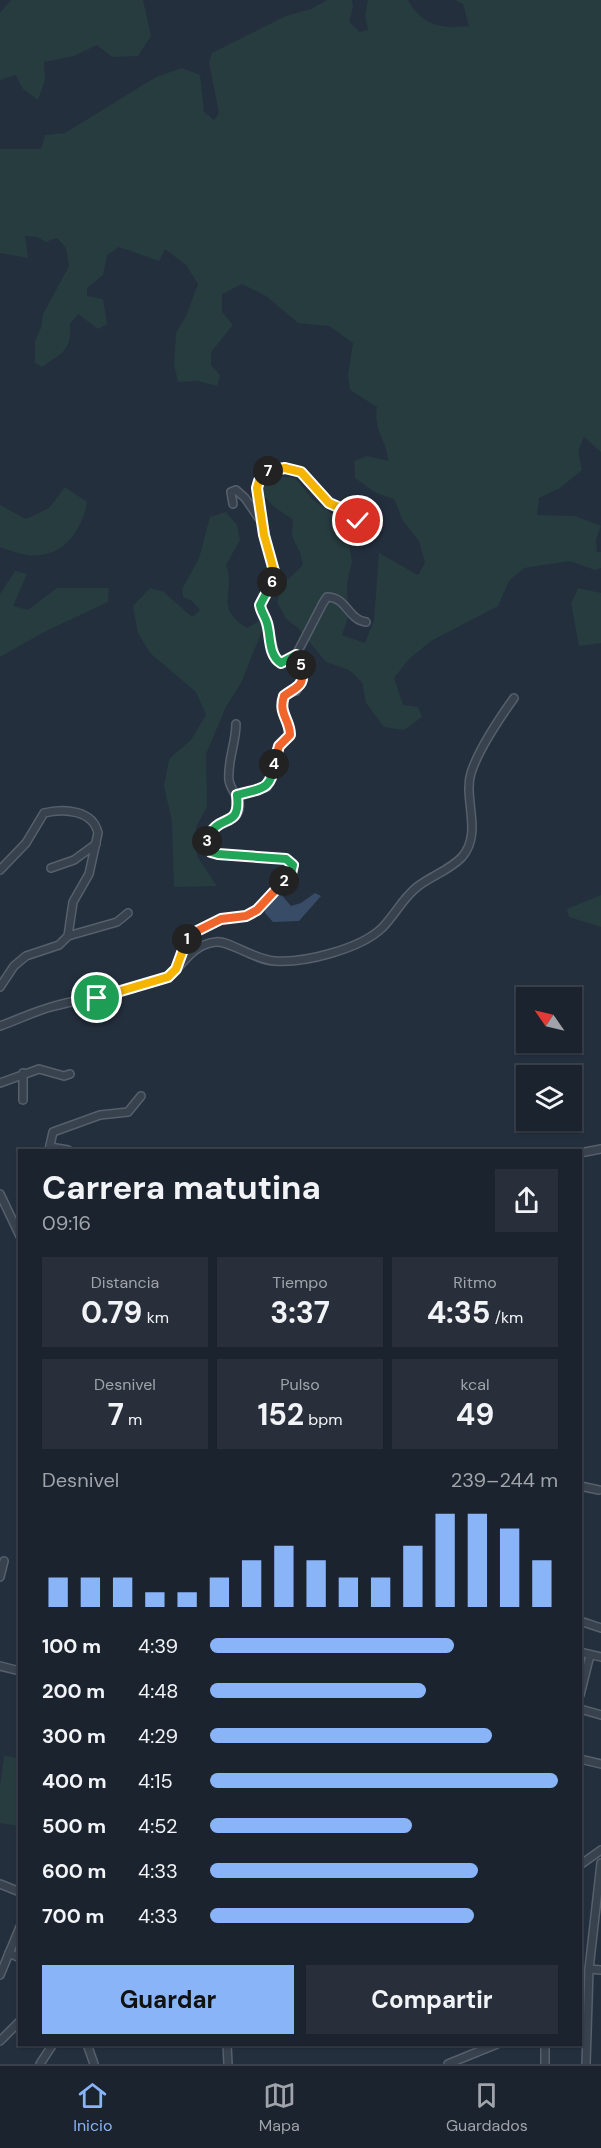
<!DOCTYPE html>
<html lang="es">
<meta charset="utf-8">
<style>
body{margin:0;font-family:"DM Sans",sans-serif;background:#282f3a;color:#f1f3f6;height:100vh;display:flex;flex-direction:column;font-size:22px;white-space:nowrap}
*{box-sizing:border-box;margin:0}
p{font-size:20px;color:#a0a4aa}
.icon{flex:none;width:33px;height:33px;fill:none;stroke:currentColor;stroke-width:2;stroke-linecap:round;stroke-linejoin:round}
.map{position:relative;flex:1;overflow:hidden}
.sheet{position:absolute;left:18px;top:1149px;width:564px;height:897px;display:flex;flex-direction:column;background:#1b232e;border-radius:0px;box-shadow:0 2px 4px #0004,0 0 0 2px #39404a}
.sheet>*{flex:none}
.needle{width:39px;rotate:304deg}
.buttons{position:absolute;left:516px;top:987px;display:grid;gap:12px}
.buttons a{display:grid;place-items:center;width:66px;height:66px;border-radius:0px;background:#1b232e;box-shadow:0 2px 4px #0004,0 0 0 2px #39404a;font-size:30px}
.pin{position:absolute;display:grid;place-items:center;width:51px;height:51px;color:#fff;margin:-26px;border:3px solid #fff;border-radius:50%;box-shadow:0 2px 6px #0007}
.km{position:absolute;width:30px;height:30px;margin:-15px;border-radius:50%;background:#222;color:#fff;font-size:16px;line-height:30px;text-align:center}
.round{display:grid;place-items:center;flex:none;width:63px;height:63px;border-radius:0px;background:#282f3a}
.head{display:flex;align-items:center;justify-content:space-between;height:102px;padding:0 24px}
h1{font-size:33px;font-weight:700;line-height:45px}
.figures{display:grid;grid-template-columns:repeat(3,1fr);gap:9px;height:102px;padding:6px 24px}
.figures div{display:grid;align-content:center;border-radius:0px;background:#282f3a;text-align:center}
.figures b{font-size:30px;font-weight:700}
.figures small{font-size:16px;font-weight:400}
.figures p{font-size:16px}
.chart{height:168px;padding:12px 24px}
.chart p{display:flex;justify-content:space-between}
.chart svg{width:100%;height:108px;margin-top:6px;stroke:#8ab4f8;stroke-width:6}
.primary-button{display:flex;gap:12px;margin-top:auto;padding:12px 24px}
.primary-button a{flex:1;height:69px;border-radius:0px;background:#8ab4f8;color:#111;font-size:24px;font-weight:700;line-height:69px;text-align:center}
.primary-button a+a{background:#282f3a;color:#f1f3f6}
ul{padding:0 24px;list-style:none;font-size:20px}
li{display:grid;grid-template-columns:96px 72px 1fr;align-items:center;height:45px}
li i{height:15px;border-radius:8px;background:#8ab4f8}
.menu{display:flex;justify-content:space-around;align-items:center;height:84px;border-top:2px solid #39404a;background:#1b232e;font-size:16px;color:#a0a4aa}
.menu a{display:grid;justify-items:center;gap:3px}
.menu .current{color:#8ab4f8}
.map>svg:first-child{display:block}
.green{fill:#263c3f}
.water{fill:#394c67}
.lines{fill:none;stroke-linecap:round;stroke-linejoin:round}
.minor-casing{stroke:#565f6c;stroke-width:10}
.minor{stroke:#38414e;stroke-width:7}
.split-1-casing{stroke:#fff;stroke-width:12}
.split-2-casing{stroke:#fff;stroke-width:12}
.split-3-casing{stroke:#fff;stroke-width:12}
.split-4-casing{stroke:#fff;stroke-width:12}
.split-5-casing{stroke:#fff;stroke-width:12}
.split-6-casing{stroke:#fff;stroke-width:12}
.split-7-casing{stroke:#fff;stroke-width:12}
.split-8-casing{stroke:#fff;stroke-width:12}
.split-1{stroke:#f5b400;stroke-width:8}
.split-2{stroke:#f0652b;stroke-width:8}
.split-3{stroke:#22a559;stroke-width:8}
.split-4{stroke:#22a559;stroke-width:8}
.split-5{stroke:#f0652b;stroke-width:8}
.split-6{stroke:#22a559;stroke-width:8}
.split-7{stroke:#f5b400;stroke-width:8}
.split-8{stroke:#f5b400;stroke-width:8}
</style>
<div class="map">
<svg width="601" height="2064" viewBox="0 0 601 2064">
<rect width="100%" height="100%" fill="#242f3e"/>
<g class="green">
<polygon points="11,0 143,0 151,36 138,56 112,57 97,45 74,56 44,62 45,80 38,100 23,89 16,75 0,80 0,13"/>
<path d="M327,0H352L353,7L349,22L360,32L368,30L365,14L368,0H408C422,26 443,29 469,26L463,4L455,0H601V452L584,437L578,451L582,470L560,488L539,498L537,515L575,516L601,526L596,540L597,552H601V568L595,570L570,561L524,568L509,581L498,606L431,641L409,659L394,678L403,705L418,707L422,717L404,730L384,727L366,703L362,682L349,670L326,662L298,628L286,619L277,602L283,584L303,565L300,553L292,536L293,520L273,506L260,491L268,475L295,478L313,500L335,516L348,536L352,562L347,583L348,617L342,635L365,643L374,620L379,553L418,575L425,563L419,541L403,521L394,499L376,493L355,478L354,461L367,456L388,461C387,439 373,432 377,407L350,390L348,375L353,343L329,326L298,323L266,296L242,284L222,294V312L233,325L211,352V365L220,375L217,386L198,381L178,382L174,364L176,333L186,316L198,284L186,265L165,249L159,261L119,247L107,255L103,275L87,288V296L103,299L107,324L98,329L78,314L70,324C72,351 62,353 42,367L35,363V341L41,328L43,314L69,266L66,248L57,238L46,242L37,237L25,236L28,258L0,253V149H41L45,135L65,133L156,77L182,68L200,75L204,112L214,120L219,113L209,62L212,53L286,16L311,9Z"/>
<path d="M65,487L87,502C82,532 61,560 27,555C18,554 9,550 0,547V505L26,519L49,508Z"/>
<path d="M226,512L237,525L240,540L226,565C237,593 212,605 247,628L259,621L264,626L241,683L226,707L206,754L207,807L196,827L197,856L217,886L174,887L172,822L164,786L169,759L191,740L206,715L196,692L150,653L138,633L133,606L150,588L164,592L192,617L200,610L192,601L183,597L182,589L199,558L210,517Z"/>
<polygon points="15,571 27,574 13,606 28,610 57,588 109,588 108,602 44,632 0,657 0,594"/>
<polygon points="578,588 601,593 601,643 579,646 571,603"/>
<polygon points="601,895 601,927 569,917 567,909"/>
<polygon points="4,1756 19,1758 19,1826 0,1823 0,1786"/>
</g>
<polygon class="water" points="278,891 291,906 301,903 315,893 321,896 299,921 273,922 265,913 265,909"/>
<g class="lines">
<g class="minor-casing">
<g id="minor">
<polyline points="233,504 231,492 236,490 245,498 263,524"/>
<path d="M296,655L281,663L276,660L267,623L260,605L273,580L274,571C270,555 252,493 259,480C263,474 268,471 274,470C302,464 310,483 326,500C341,515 354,507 363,532"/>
<path d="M237,795L267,787C275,775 272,764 277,752C279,745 285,741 289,735C290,722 269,694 296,691C304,680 304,666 296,655L323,603L327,597C347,597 348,620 366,622"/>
<polyline points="51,868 74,860 96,844"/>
<path d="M0,870L26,843L44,813C64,808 93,810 98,833L89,874L73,902L68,936L59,945L26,956L14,966L0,987"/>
<polyline points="68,936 117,922 128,913"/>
<path d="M176,966L186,940L193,933L221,919L246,916L257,910L291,874L293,865L286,859L218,854L211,852L206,845C211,817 230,826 237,814C245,802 230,791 229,780C227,762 236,743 236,724"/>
<path d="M0,1026C17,1020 33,1012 51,1007C76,1000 101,996 126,989C139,985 153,984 165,978C182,970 188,945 216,942C229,940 254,960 275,961C305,963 360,949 382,928C395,915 402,899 417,887C431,876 450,870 462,857C483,833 463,799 471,773C479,748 499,719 514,698"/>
<polyline points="23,1073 23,1100"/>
<polyline points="0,1083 39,1069 64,1076 70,1074"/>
<polyline points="50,1147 68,1150"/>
<polyline points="49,1150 53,1132 100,1115 128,1112 141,1096"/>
<polyline points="580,1153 601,1149"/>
<polyline points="0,1194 20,1236"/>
<polyline points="580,1486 599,1490"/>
<polyline points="0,1577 4,1561"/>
<polyline points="580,1621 601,1628"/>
<polyline points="580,1652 601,1657"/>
<polyline points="0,1666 20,1671"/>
<polyline points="580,1695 590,1655"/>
<polyline points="580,1709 601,1715"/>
<polyline points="580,1759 601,1764"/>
<polyline points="580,1865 601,1850"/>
<polyline points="0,1884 20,1892"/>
<polyline points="9,1953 20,1958"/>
<polyline points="589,1969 601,1970"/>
<polyline points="0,1975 20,1927"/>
<polyline points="0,2041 20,2021"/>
<polyline points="87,2044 94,2064"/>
<polyline points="227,2044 228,2064"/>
<polyline points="40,2064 53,2044"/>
<polyline points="448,2064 497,2044"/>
<polyline points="545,2064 545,2044"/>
<polyline points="586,2064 589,1969 601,1863"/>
</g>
</g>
<use href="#minor" class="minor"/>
</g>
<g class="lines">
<g class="split-1-casing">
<polyline id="split-1" points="97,998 168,977 176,969 187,939"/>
</g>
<g class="split-2-casing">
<polyline id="split-2" points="187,939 193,933 221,919 246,916 257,910 284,881"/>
</g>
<g class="split-3-casing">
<polyline id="split-3" points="207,841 206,845 211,852 218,854 286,859 293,865 291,874 284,881"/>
</g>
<g class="split-4-casing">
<path id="split-4" d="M207,841C218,810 241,832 237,795C260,788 271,792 274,764"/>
</g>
<g class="split-5-casing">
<path id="split-5" d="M274,764L279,746L290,735C290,719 278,714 284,696C297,686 306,687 301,665"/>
</g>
<g class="split-6-casing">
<path id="split-6" d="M272,582L260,605C261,612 265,616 267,623C271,636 268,655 281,663L296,655L301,665"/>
</g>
<g class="split-7-casing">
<polyline id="split-7" points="268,471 259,481 257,488 264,535 274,571 272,582"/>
</g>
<g class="split-8-casing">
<polyline id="split-8" points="268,471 285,468 301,472 329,503 345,510 358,521"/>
</g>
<use href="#split-1" class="split-1"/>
<use href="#split-2" class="split-2"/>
<use href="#split-3" class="split-3"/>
<use href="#split-4" class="split-4"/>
<use href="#split-5" class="split-5"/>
<use href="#split-6" class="split-6"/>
<use href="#split-7" class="split-7"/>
<use href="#split-8" class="split-8"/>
</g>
</svg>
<div class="buttons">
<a><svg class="needle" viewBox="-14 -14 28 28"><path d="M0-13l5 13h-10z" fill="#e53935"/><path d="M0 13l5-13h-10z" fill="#a0a4aa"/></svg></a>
<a><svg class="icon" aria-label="layers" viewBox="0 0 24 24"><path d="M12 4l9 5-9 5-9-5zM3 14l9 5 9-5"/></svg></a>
</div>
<div class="pin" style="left:97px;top:998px;background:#1e9e55"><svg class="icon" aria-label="arrive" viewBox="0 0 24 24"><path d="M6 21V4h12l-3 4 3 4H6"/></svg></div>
<div class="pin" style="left:358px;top:521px;background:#d93025"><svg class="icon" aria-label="check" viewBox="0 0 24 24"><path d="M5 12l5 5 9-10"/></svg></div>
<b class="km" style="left:187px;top:939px">1</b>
<b class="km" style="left:284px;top:881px">2</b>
<b class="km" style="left:207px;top:841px">3</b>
<b class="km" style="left:274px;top:764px">4</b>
<b class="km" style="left:301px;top:665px">5</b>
<b class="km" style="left:272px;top:582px">6</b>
<b class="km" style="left:268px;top:471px">7</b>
<section class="sheet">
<div class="head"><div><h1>Carrera matutina</h1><p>09:16</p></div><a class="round"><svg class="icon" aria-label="share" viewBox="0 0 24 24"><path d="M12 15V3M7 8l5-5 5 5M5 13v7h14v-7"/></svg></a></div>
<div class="figures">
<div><p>Distancia</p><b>0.79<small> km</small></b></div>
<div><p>Tiempo</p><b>3:37</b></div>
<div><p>Ritmo</p><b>4:35<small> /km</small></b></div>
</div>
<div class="figures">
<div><p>Desnivel</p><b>7<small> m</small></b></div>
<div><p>Pulso</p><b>152<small> bpm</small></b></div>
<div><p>kcal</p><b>49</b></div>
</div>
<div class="chart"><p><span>Desnivel</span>239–244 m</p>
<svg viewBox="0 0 160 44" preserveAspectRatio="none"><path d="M5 44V32M15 44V32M25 44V32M35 44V38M45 44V38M55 44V32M65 44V25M75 44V19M85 44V25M95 44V32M105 44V32M115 44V19M125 44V6M135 44V6M145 44V12M155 44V25"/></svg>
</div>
<ul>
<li><b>100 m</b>4:39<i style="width:70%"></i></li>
<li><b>200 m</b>4:48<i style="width:62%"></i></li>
<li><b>300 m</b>4:29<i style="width:81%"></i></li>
<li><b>400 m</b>4:15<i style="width:100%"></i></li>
<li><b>500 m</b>4:52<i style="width:58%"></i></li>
<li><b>600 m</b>4:33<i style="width:77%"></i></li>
<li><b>700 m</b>4:33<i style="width:76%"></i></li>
</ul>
<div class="primary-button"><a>Guardar</a><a>Compartir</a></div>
</section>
</div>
<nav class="menu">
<a class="current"><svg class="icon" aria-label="home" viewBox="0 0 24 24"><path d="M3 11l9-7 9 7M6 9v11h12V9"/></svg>Inicio</a>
<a><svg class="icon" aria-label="map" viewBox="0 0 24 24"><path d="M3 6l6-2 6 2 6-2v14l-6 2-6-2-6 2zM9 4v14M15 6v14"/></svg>Mapa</a>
<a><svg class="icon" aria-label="saved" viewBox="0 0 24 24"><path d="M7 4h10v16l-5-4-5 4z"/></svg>Guardados</a>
</nav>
